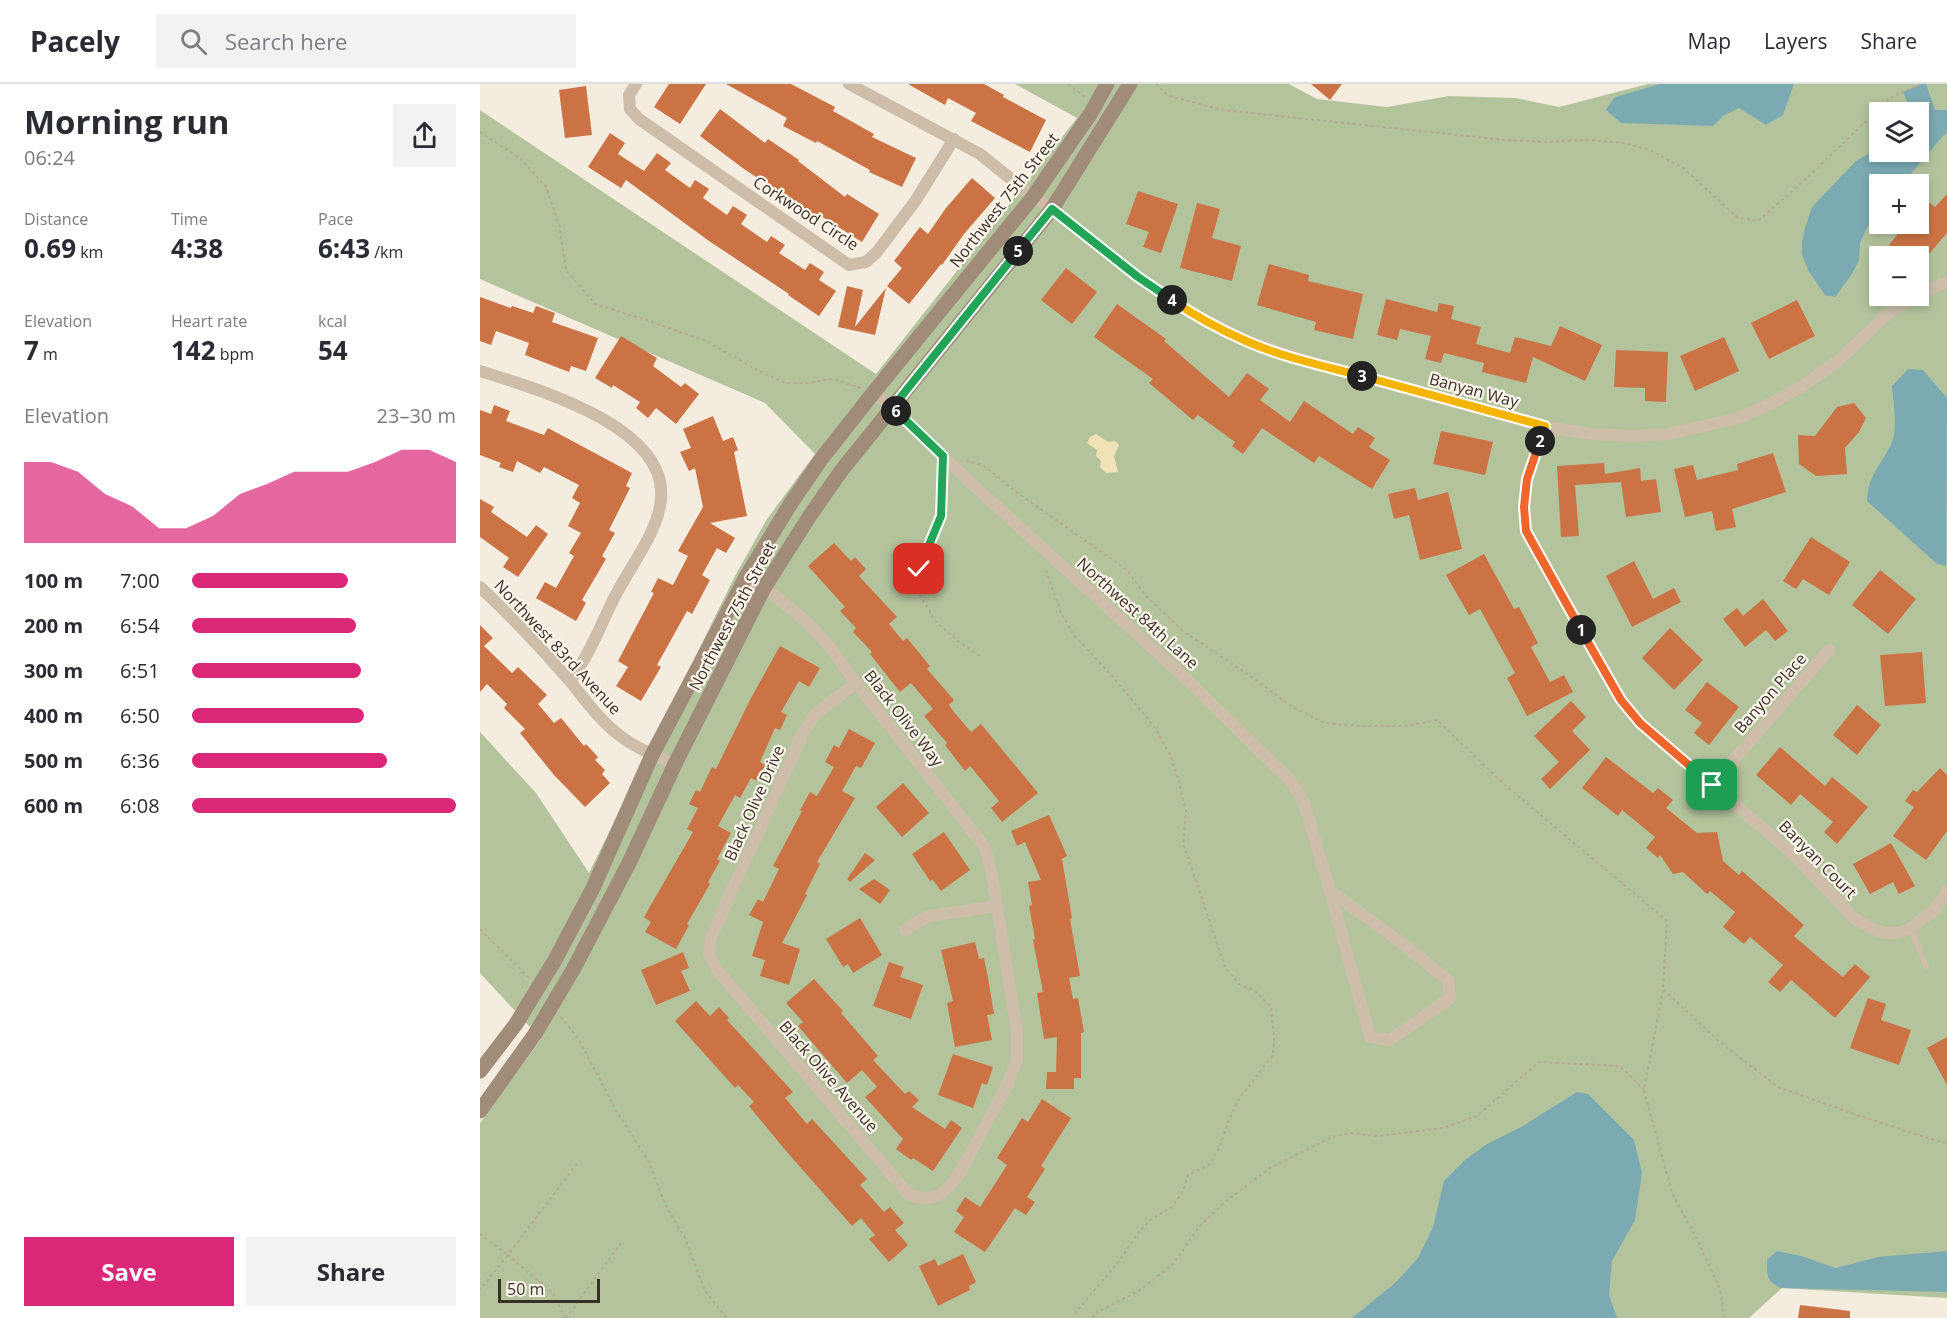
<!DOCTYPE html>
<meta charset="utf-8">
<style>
body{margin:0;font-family:"Open Sans",sans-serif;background:#f2f2f3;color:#2b2b33;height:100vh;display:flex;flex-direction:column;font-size:22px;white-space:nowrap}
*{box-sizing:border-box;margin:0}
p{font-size:20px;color:#7c7c81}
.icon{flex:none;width:33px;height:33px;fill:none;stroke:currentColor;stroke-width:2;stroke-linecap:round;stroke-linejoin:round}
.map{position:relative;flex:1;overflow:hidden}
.side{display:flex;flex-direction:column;background:#fff;width:480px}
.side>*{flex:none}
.fabs{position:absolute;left:1389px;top:18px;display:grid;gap:12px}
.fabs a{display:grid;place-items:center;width:60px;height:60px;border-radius:0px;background:#fff;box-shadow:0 3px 9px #0003;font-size:30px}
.scale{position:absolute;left:18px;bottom:15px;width:102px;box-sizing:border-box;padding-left:6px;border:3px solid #3a3029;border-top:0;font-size:16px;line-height:21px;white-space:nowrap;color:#3a3029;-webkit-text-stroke:4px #fbf5eb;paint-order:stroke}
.pin{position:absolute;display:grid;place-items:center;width:51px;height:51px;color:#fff;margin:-26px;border-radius:12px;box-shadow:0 3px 9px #0006}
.km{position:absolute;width:30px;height:30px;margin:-15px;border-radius:50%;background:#222;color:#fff;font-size:16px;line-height:30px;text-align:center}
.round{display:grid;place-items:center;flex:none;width:63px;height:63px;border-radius:0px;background:#f2f2f3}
.headline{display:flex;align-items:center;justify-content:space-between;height:102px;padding:0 24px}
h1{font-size:33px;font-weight:700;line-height:45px}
.metrics{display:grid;grid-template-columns:repeat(3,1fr);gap:9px;height:102px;padding:6px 24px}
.metrics div{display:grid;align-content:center}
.metrics b{font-size:26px;font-weight:700}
.metrics small{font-size:16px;font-weight:400}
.metrics p{font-size:16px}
.chart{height:168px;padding:12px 24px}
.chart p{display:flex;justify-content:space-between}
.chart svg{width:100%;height:108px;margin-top:6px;fill:#db2777;opacity:.7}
.primary-button{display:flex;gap:12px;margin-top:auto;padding:12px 24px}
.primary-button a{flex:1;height:69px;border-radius:0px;background:#db2777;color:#fff;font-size:24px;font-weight:700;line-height:69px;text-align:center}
.primary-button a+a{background:#f2f2f3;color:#2b2b33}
ul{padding:0 24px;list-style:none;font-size:20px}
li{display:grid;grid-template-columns:96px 72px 1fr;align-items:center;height:45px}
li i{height:15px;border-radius:8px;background:#db2777}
header{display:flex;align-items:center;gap:36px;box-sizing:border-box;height:84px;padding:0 30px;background:#fff;border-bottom:2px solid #e1e1e2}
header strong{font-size:28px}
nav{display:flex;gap:33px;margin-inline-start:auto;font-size:21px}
.search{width:420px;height:54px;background:#f2f2f3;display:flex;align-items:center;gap:15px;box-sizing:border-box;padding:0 21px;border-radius:0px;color:#7c7c81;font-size:22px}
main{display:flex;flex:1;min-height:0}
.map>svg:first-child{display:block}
.green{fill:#b3c49d;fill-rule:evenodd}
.sand{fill:#f0e2b4}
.water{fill:#7caab2}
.building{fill:#cb7345}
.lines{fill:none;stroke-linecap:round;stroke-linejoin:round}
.path{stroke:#b9a793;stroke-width:2;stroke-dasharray:3 3;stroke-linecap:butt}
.lane{stroke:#cdbda9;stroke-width:6}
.street{stroke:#cdbda9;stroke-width:12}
.secondary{stroke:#a18c7a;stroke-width:15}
.split-1-casing{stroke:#fff;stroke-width:12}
.split-2-casing{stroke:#fff;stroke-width:12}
.split-3-casing{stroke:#fff;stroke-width:12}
.split-4-casing{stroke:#fff;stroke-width:12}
.split-5-casing{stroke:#fff;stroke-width:12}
.split-6-casing{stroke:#fff;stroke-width:12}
.split-7-casing{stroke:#fff;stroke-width:12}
.split-1{stroke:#f0652b;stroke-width:8}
.split-2{stroke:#f0652b;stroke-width:8}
.split-3{stroke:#f5b400;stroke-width:8}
.split-4{stroke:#f5b400;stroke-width:8}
.split-5{stroke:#22a559;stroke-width:8}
.split-6{stroke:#22a559;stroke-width:8}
.split-7{stroke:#22a559;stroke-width:8}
.labels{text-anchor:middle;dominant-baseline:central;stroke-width:4.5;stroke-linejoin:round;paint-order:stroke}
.street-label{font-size:16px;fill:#3a3029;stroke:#fbf5eb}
</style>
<header>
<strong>Pacely</strong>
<div class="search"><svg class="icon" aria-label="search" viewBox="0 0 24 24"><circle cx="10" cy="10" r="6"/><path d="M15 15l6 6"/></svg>Search here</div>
<nav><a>Map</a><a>Layers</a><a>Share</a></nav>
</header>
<main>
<section class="side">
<div class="headline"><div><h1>Morning run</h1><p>06:24</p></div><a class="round"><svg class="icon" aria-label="share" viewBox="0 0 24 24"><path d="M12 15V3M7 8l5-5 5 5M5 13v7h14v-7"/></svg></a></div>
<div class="metrics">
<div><p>Distance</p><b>0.69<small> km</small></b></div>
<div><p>Time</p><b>4:38</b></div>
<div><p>Pace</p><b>6:43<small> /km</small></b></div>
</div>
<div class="metrics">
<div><p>Elevation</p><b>7<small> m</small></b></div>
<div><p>Heart rate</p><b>142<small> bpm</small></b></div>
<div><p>kcal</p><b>54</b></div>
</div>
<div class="chart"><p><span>Elevation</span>23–30 m</p>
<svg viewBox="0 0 160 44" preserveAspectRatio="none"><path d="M0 44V11L10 11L20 15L30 24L40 29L50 38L60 38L70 33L80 24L90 20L100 15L110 15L120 15L130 11L140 6L150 6L160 11V44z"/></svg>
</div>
<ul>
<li><b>100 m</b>7:00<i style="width:59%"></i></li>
<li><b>200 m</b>6:54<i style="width:62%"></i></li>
<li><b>300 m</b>6:51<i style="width:64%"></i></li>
<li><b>400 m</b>6:50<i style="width:65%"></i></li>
<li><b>500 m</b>6:36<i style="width:74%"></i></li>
<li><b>600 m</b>6:08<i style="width:100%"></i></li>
</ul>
<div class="primary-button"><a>Save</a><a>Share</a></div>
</section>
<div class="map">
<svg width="1467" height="1234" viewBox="0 0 1467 1234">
<rect width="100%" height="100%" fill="#f4ecde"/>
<path class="green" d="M535,0H809L837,15L907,23L969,12L1036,14L1079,23L1168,0H1467V1214L1302,1204L1269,1234H0V1039L61,955L0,889V648L56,709L109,789L255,492L287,435L335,370L285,319L0,195V26L396,290L597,34ZM1400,28H1438V68H1400ZM1400,100H1438V140H1400ZM1400,172H1438V212H1400Z"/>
<polygon class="sand" points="616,350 628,358 635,357 639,361 634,372 638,388 626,389 620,383 621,377 616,372 617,366 607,359 610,353"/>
<g class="water">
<polygon points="1180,0 1314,0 1303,31 1286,41 1259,24 1243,32 1233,42 1141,39 1126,26 1135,13"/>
<polygon points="1442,0 1446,0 1455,26 1467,26 1467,49 1463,52 1422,100 1400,100 1399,128 1387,143 1380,160 1379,176 1372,190 1355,213 1345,211 1328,186 1322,170 1322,158 1325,144 1332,123 1376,77 1388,70 1399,51 1400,68 1438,68 1438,28 1420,28 1427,18 1423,8"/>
<path d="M1428,285L1443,286L1467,314L1466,482L1456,479L1387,417C1388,389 1403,380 1412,358C1418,344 1413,317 1412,302Z"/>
<polygon points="1097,1008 1108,1010 1154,1056 1162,1089 1155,1136 1132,1177 1129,1211 1137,1234 872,1234 914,1200 938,1174 953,1143 964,1097 985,1076 1007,1060 1043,1042"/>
<path d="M1297,1167L1321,1172L1356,1184L1398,1173L1467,1167V1208L1301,1204C1286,1197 1287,1192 1287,1176Z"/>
</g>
<g class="building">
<polygon points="189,0 226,0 200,40 174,23"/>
<polygon points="246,0 311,0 355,23 353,27 394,50 392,53 436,74 422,103 389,88 390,86 337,57 336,59 303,42 307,34"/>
<polygon points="428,0 504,0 524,11 523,13 566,36 550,68 491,37 496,29 468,14 465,21"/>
<polygon points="831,0 862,0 850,16"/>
<polygon points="106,2 112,51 85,54 79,6"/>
<polygon points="240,25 285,59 288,55 319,76 318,77 365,113 367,110 399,130 382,158 341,132 337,138 307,115 308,114 264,85 220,52"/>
<polygon points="130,49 145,59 138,70 164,87 177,69 191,79 185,86 210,104 215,96 229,105 223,114 247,131 253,122 267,131 261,140 287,158 291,152 305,161 299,169 325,186 330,179 344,188 339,196 356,207 339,232 308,211 309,210 229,157 146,96 141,104 108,83"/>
<polygon points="492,94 515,114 484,150 462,181 461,180 429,220 407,202 422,184 414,177 440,143 448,150 466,124"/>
<polygon points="658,107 698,120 681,169 663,163 669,148 646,140"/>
<polygon points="1438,110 1455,123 1467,110 1467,149 1438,183 1438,172 1410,172 1415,166 1409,161 1426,140 1438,140"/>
<polygon points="717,119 740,125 732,154 761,162 752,197 700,184"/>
<polygon points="789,180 829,191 828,197 883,210 873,255 834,246 836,238 777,221"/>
<polygon points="586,184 617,208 592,240 561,216"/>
<polygon points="367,202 383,206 375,243 406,204 395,251 358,243"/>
<polygon points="0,213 31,224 32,222 53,229 56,222 75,229 72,238 118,254 106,287 91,282 89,288 45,271 49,259 16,247 11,261 0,257"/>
<polygon points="906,215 957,228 959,219 974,222 971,235 1001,243 996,260 1030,269 1035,253 1071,262 1080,242 1122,261 1105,297 1053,273 1046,299 1002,288 1004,279 964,269 961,279 945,275 951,252 920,245 917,256 897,251"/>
<polygon points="1317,216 1335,252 1289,275 1271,239"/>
<polygon points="637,220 686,255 684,257 749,313 767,289 789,305 780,316 810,338 824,317 873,350 878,343 895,354 889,363 910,376 892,405 839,372 834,379 782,344 763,370 752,362 755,358 718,331 713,336 669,299 673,295 614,253"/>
<polygon points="141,252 177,274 173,282 201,303 205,299 219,310 196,340 176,324 168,334 156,324 160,318 133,301 132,304 115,294"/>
<polygon points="1244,253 1259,287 1215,307 1200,272"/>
<polygon points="1136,266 1188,268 1186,318 1165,317 1165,304 1134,303"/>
<polygon points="1374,319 1386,334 1379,348 1365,364 1367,390 1336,392 1319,380 1318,351 1335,352 1357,323"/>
<polygon points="14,321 30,327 26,337 64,351 68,344 152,389 146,402 150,404 129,446 135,449 122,472 126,475 102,516 106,519 96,537 56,514 65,498 76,504 94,472 89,469 101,449 88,442 100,419 92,414 99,401 64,383 60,389 37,377 33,388 19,383 21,379 0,371 0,326 11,330"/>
<polygon points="233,332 243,357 253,353 258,366 254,368 267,432 230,439 255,454 246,469 237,464 222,491 230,496 212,530 207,527 177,581 181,583 161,617 136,602 148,583 138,577 174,509 171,508 178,494 193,501 208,472 198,467 223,423 215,384 209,387 200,368 211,364 203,345"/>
<polygon points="961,347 1013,358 1005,391 953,380"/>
<polygon points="1293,369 1306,408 1252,425 1256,443 1236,447 1232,427 1205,433 1194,385 1213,381 1217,396 1258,386 1257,380"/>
<polygon points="1124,379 1125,390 1160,384 1161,397 1176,395 1181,428 1146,433 1141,398 1095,401 1099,452 1081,453 1077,382"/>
<polygon points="935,404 938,416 968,408 982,465 940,476 929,431 914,435 908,410"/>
<polygon points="0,415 14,423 11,428 47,453 56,441 68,450 38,493 23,483 29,474 0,453"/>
<polygon points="1331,453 1370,478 1349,511 1323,495 1316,505 1303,497"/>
<polygon points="354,459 371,477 375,473 386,485 379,492 417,533 409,540 423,557 427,554 450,582 447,585 474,616 469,621 474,628 491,648 501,640 558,709 522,738 511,724 519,717 490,682 485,687 465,661 467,659 444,632 453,625 431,599 420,608 390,570 392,568 373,548 376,544 360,527 365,523 328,482"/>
<polygon points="1004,470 1034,525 1039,523 1058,559 1051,563 1070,598 1084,591 1093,608 1047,632 1027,594 1035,589 1000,525 989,531 966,491"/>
<polygon points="1154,477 1173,515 1194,504 1201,518 1152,543 1126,492"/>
<polygon points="1400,486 1436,515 1408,550 1372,521"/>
<polygon points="1283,515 1308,547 1295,557 1286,546 1265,563 1243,535 1257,524 1263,532"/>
<polygon points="0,541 13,554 4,562 32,589 38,583 67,611 58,620 74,639 81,634 104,662 106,660 118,673 115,676 125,686 122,690 130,699 105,723 74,691 40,649 45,645 24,624 27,620 7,600 0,608"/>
<polygon points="1190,544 1223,576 1194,606 1162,574"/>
<polygon points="300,562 340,584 329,603 319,597 301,628 307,631 300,646 295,644 280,678 285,681 277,697 271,694 260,714 255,711 238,742 251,749 237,775 240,777 228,798 230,800 207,840 209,841 196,865 165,848 171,838 164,833 213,748 207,745 218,724 209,720 216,706 220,708 232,683 236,685 271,614"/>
<polygon points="1442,568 1446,619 1405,622 1400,571"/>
<polygon points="1227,598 1259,623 1229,661 1214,649 1222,639 1205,626"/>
<polygon points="1091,617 1106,633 1092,647 1110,666 1070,705 1061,695 1079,678 1054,652"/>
<polygon points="1377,621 1401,641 1377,671 1353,651"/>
<polygon points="369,645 395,659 381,684 376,682 362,707 375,714 337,778 340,780 325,810 327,811 302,859 320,865 309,901 280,892 285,876 272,872 283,838 269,831 278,815 283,818 299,785 293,782 322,727 320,726 330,708 337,712 354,683 345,678 354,661 359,664"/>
<polygon points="1300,663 1345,702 1352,693 1388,723 1357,760 1344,748 1353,738 1320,710 1311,721 1276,691"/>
<polygon points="1126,673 1173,709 1178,704 1193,716 1186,724 1217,749 1237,748 1243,777 1259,791 1262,787 1324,841 1314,852 1342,876 1363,893 1375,880 1390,893 1355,934 1311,896 1300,908 1288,898 1303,881 1270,853 1264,860 1243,843 1255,828 1230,807 1227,810 1203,788 1193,790 1180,771 1178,774 1166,764 1175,753 1142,726 1138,732 1102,704"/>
<polygon points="1460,684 1467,691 1467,747 1446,776 1413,752 1434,723 1425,717 1433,706 1437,708"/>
<polygon points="423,699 449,729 422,753 396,723"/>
<polygon points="569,731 587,772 582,775 592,834 590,835 600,892 589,894 593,915 598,914 604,948 601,949 601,994 594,994 594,1005 566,1005 567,988 576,988 577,953 564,955 557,909 563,908 553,856 555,855 549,822 552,821 548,798 561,796 545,758 537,762 531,747"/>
<polygon points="464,748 490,786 461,807 453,796 450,797 432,770"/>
<polygon points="1411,759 1435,802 1419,810 1413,798 1390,810 1373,780"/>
<polygon points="385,769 395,776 370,798 367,795"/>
<polygon points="394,795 410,806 400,820 379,805"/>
<polygon points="380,834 402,871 373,889 368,880 363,883 346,855"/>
<polygon points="495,858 499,875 504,874 508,894 514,930 507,931 512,956 475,963 467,919 473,917 461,866"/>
<polygon points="203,868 209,884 201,887 210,907 176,921 161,886"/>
<polygon points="409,878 424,883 420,893 443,901 431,935 393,922"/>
<polygon points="334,895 363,927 361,929 398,972 393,976 425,1010 429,1007 439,1016 432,1023 465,1045 471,1036 482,1044 453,1087 433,1074 431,1076 416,1065 423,1055 385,1013 397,1003 382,986 367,999 318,942 323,938 306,919"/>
<polygon points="1388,914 1406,920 1401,936 1431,946 1419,981 1370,964"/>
<polygon points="216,917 230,932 239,923 249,934 247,936 313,1008 305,1014 327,1040 332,1035 387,1095 380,1101 404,1128 410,1123 424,1139 415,1146 428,1161 409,1178 389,1155 395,1151 381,1134 372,1142 306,1067 269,1022 274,1018 258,1001 255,1004 195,937"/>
<polygon points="1467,953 1467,1001 1447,964"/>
<polygon points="473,970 513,983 507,1001 502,999 493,1024 458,1011"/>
<polygon points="562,1015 591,1034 561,1082 565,1085 547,1113 555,1118 546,1131 535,1124 505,1168 474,1148 484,1133 476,1127 485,1113 500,1123 527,1081 517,1074 542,1034 548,1038"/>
<polygon points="483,1170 496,1198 489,1202 490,1206 458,1222 439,1182 455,1175 458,1182"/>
<polygon points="1320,1221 1370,1227 1370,1234 1318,1234"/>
</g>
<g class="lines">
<g class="path">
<polyline points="588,0 605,13"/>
<polyline points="676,0 689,12 743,26 1025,56 1068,58 1106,56 1144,59 1170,66 1203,84 1257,133 1278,137 1327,94 1410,14 1440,0"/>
<polyline points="0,48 41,75 66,103 79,141 86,186 115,220 166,236 226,257 279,287 306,299 328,299 353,295 381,304"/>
<polyline points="486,377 503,381 535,407 647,486 665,511 703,547 776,596 811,622 845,639 878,642 927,642 957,636 1025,701 1187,837 1183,905 1240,958 1298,1003 1380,1032 1467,1060"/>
<polyline points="462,389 461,432 439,485 440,511 456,538 479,558 500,572"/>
<polyline points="566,486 581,529 593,550 633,593 676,645 690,671 700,702 706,727 703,759 745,883 759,900 775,907 791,923 794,953 793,971 759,1015 749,1036 740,1062 730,1080 708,1091 703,1107 692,1123 670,1136 658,1149 639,1177 596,1228 594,1234"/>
<polyline points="0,845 49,894"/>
<polyline points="1183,906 1164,1006 1192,1109 1217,1155 1240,1205 1244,1234"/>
<polyline points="81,933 98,954 137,1028 169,1078 185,1120 205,1154 225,1207 247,1234"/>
<polyline points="0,1150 28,1171 0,1206"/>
<polyline points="85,1234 73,1209 28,1171 99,1077"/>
<polyline points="86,1234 141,1159"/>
<polyline points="613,1234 614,1230 660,1206 693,1180 719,1143 746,1117 790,1084 852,1053 870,1049 898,1052 963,1044 997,1032 1059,978 1140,982 1164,1006"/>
</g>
<polyline class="lane" points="1431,844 1446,882"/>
<g class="street">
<polyline points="156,0 149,11 150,25 159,35 369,181 386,178 397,168 436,116 474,55"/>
<polyline points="369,0 500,70 553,113 572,125 658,193 708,227 767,257 827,277 1065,343 1112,350 1152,352 1188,350 1259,334 1292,319 1324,301 1358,277 1410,228 1436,212"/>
<polyline points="1438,210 1467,198"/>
<path d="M0,287C53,304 188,341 181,415C178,447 154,477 139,505C127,526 119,549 107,570C102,580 96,588 90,597"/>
<polyline points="394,308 490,398 702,591 811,697 824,719 850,807 919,857 968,896 970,914 910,956 890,953 850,807"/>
<polyline points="1065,343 1047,395 1044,422 1046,447 1141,616 1160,639 1313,770 1375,835 1391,844 1404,849 1418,849 1431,844 1455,825 1467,807"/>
<path d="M266,493L293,510L328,539L350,563L376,599L504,762L511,785L537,948V976L527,1002L478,1092C463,1111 454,1119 429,1111L238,887L229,871L231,853L323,649L335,630L376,599"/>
<path d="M0,503C31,532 61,564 89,596C104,614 116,632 134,647C151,662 174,672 195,680"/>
<polyline points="1232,701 1349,566"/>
<polyline points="425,846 448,832 518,822"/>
</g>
<g class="secondary">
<polyline points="0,987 36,940 75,876 113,804 172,671 266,493 311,419 342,374 394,308 553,113 611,29 627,0"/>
<polyline points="0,1027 55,950 94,884 149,779 195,680 284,504 329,433 361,387 572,125 650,0"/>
</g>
</g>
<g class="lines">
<g class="split-1-casing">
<polyline id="split-1" points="1101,546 1141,616 1160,639 1232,701"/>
</g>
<g class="split-2-casing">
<polyline id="split-2" points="1060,357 1047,395 1044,423 1046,447 1101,546"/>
</g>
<g class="split-3-casing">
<polyline id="split-3" points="882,292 1065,342 1060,357"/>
</g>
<g class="split-4-casing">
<path id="split-4" d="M692,216C715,232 741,246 766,257C802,273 844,282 882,292"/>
</g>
<g class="split-5-casing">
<polyline id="split-5" points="538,167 572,125 658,193 692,216"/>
</g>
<g class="split-6-casing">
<polyline id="split-6" points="416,327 412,324 538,167"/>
</g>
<g class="split-7-casing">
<polyline id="split-7" points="416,327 463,372 461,432 439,485"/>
</g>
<use href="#split-1" class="split-1"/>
<use href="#split-2" class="split-2"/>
<use href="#split-3" class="split-3"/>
<use href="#split-4" class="split-4"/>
<use href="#split-5" class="split-5"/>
<use href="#split-6" class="split-6"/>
<use href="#split-7" class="split-7"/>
</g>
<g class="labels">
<g class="street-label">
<text transform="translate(524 116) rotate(-52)">Northwest 75th Street</text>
<text transform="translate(326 129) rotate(33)">Corkwood Circle</text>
<text transform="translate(994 306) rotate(15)">Banyan Way</text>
<text transform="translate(658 529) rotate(42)">Northwest 84th Lane</text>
<text transform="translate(252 532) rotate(-62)">Northwest 75th Street</text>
<text transform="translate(78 563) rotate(47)">Northwest 83rd Avenue</text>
<text transform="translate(1290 609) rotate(-49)">Banyon Place</text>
<text transform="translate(424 634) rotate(52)">Black Olive Way</text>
<text transform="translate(274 719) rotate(-66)">Black Olive Drive</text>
<text transform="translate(1338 775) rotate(45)">Banyan Court</text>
<text transform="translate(349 992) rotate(49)">Black Olive Avenue</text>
</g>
</g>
</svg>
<div class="fabs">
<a><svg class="icon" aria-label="layers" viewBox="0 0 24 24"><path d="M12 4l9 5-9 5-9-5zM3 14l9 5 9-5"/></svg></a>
<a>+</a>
<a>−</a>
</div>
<div class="scale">50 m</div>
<div class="pin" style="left:1232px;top:701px;background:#1e9e55"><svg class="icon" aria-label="arrive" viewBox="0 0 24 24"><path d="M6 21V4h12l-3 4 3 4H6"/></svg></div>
<div class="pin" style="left:439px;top:485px;background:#d93025"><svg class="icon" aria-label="check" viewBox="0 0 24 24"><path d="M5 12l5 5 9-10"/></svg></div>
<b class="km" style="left:1101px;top:546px">1</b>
<b class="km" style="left:1060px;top:357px">2</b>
<b class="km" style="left:882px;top:292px">3</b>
<b class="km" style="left:692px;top:216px">4</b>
<b class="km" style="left:538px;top:167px">5</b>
<b class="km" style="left:416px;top:327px">6</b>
</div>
</main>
